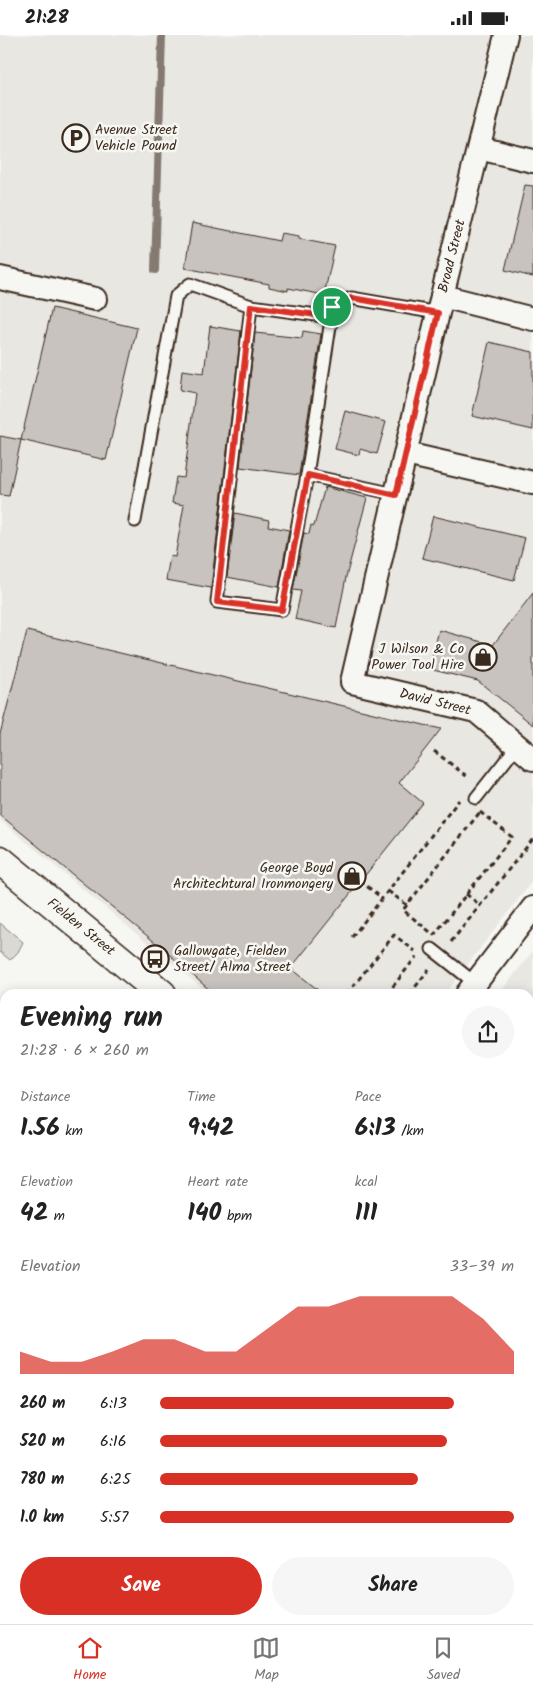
<!DOCTYPE html>
<meta charset="utf-8">
<style>
body{margin:0;font-family:Kalam,sans-serif;background:#f6f6f6;color:#222;height:100vh;display:flex;flex-direction:column;font-size:19px;white-space:nowrap}
*{box-sizing:border-box;margin:0}
p{font-size:16px;color:#767676}
.icon{flex:none;width:28px;height:28px;fill:none;stroke:currentColor;stroke-width:2;stroke-linecap:round;stroke-linejoin:round}
.map{position:relative;flex:1;overflow:hidden}
.details{position:absolute;left:0px;top:954px;width:534px;height:636px;display:flex;flex-direction:column;background:#fff;border-radius:15px 15px 0 0;box-shadow:0 2px 12px #0003}
.details>*{flex:none}
.pin{position:absolute;display:grid;place-items:center;width:42px;height:42px;color:#fff;margin:-21px;border:2px solid #fff;border-radius:50%;box-shadow:0 1px 5px #0007}
.round{display:grid;place-items:center;flex:none;width:52px;height:52px;border-radius:26px;background:#f6f6f6}
.headline{display:flex;align-items:center;justify-content:space-between;height:85px;padding:0 20px}
h1{font-size:28px;font-weight:600;line-height:38px}
.stats{display:grid;grid-template-columns:repeat(3,1fr);gap:8px;height:85px;padding:5px 20px}
.stats div{display:grid;align-content:center}
.stats b{font-size:25px;font-weight:600}
.stats small{font-size:14px;font-weight:400}
.stats p{font-size:14px}
.chart{height:140px;padding:10px 20px}
.chart p{display:flex;justify-content:space-between}
.chart svg{width:100%;height:90px;margin-top:5px;fill:#d93025;opacity:.7}
.primary-button{display:flex;gap:10px;margin-top:auto;padding:10px 20px}
.primary-button a{flex:1;height:58px;border-radius:30px;background:#d93025;color:#fff;font-size:20px;font-weight:600;line-height:58px;text-align:center}
.primary-button a+a{background:#f6f6f6;color:#222}
ul{padding:0 20px;list-style:none;font-size:16px}
li{display:grid;grid-template-columns:80px 60px 1fr;align-items:center;height:38px}
li i{height:12px;border-radius:6px;background:#d93025}
.status{display:flex;justify-content:space-between;align-items:center;height:35px;padding:0 25px;background:#fff;direction:ltr}
.status svg{height:14px;fill:currentColor}
.dock{display:flex;justify-content:space-around;align-items:center;height:70px;border-top:1px solid #e0e0e0;background:#fff;font-size:14px;color:#767676}
.dock a{display:grid;justify-items:center;gap:2px}
.dock .active{color:#d93025}
.map>svg:first-child{display:block}
.built{fill:#e8e7e2}
.green{fill:#dad9d3;stroke:#8a8278}
.lines{fill:none;stroke-linecap:round;stroke-linejoin:round}
.stream{stroke:#857a71;stroke-width:8}
.building{fill:#c8c3be;stroke:#3b2a1e}
.lane-casing{stroke:#3b2a1e;stroke-width:15}
.street-casing{stroke:#3b2a1e;stroke-width:26}
.secondary-casing{stroke:#3b2a1e;stroke-width:31}
.path{stroke:#3b2a1e;stroke-width:3;stroke-dasharray:5 4;stroke-linecap:butt}
.lane{stroke:#f6f6f2;stroke-width:11}
.street{stroke:#f6f6f2;stroke-width:22}
.secondary{stroke:#f6f6f2;stroke-width:28}
.route-casing{stroke:#fff;stroke-width:10}
.route{stroke:#d93025;stroke-width:6}
.labels{text-anchor:middle;dominant-baseline:central;stroke-width:5;stroke-linejoin:round;paint-order:stroke}
.poi-label{font-size:14px;fill:#3b2a1e;stroke:#f6f6f2;text-anchor:start}
.street-label{font-size:14px;fill:#3b2a1e;stroke:#f6f6f2}
</style>
<div class="status"><b>21:28</b><svg viewBox="0 0 49 12"><path d="M0 12V9h3v3zM5 12V6h3v6zM10 12V3h3v9zM15 12V0h3v12zM26 1h20v11H26zM47 4h2v5h-2z"/></svg></div>
<div class="map">
<svg width="533" height="1589" viewBox="0 0 533 1589">
<rect width="100%" height="100%" fill="#f6f6f2"/>
<filter id="ink" filterUnits="userSpaceOnUse"><feTurbulence type="fractalNoise" baseFrequency=".02" numOctaves="2"/><feDisplacementMap in="SourceGraphic" scale="10" xChannelSelector="R" yChannelSelector="G"/><feConvolveMatrix kernelMatrix="1 2 1 2 8 2 1 2 1" color-interpolation-filters="sRGB"/></filter>
<g filter="url(#ink)">
<g class="built">
<polygon points="0,0 533,0 533,845 445,959 209,959 0,785"/>
<polygon points="533,916 533,1209 529,1206 529,959 499,959"/>
<polygon points="529,1329 533,1332 533,1589 300,1589 300,1585 529,1585"/>
</g>
<g class="green">
<polygon points="0,888 23,907 18,917 10,925 0,917"/>
<polygon points="39,1585 310,1585 310,1589 37,1589"/>
</g>
<g class="lines">
<polyline class="stream" points="155,235 162,0"/>
</g>
<g class="building">
<polygon points="525,150 533,151 533,242 505,235"/>
<polygon points="192,188 279,206 281,198 299,201 299,204 335,211 324,260 288,253 288,256 269,252 269,249 185,233"/>
<polygon points="52,273 137,293 106,425 21,405"/>
<polygon points="210,291 241,296 211,553 166,545 170,521 175,522 184,470 172,468 176,442 184,443 195,358 180,355 182,335 204,338"/>
<polygon points="303,296 321,299 299,440 240,432 255,298 302,303"/>
<polygon points="489,307 533,317 533,395 472,381"/>
<polygon points="345,376 386,387 377,419 360,414 359,420 335,414"/>
<polygon points="0,401 21,405 9,461 0,460"/>
<polygon points="325,452 367,463 346,542 336,593 295,584 301,556 293,555 304,498 309,499 311,490 314,491"/>
<polygon points="235,478 269,485 268,491 289,495 279,552 227,542"/>
<polygon points="433,481 525,503 514,545 422,523"/>
<polygon points="533,558 533,690 478,646 429,634 439,595 493,610"/>
<polygon points="27,596 441,694 399,748 423,768 291,933 323,959 214,959 162,913 0,780 0,699"/>
</g>
<g class="lines">
<g class="lane-casing">
<g id="lane">
<polyline points="251,271 217,567 282,575 307,440 395,459"/>
<polyline points="307,440 333,272 351,263 438,278"/>
<polyline points="135,486 176,261 190,249 251,271 331,282"/>
<polyline points="476,763 517,711"/>
<polyline points="432,914 475,948"/>
</g>
</g>
<g class="street-casing">
<g id="street">
<polyline points="506,0 442,261 352,647 476,676 533,724"/>
<polyline points="479,113 533,126"/>
<polyline points="0,243 95,264"/>
<polyline points="442,261 533,284"/>
<polyline points="406,419 533,448"/>
<polyline points="467,959 533,873"/>
<polyline points="0,1186 5,1191"/>
<polyline points="0,1319 5,1320"/>
<polyline points="0,1460 5,1454"/>
<polyline points="415,1585 421,1589"/>
</g>
</g>
<g class="secondary-casing">
<g id="secondary">
<polyline points="0,825 162,959"/>
<polyline points="529,1250 533,1254"/>
</g>
</g>
<g class="path">
<polyline points="434,716 469,743"/>
<polygon points="480,777 512,802 434,900 403,875"/>
<polyline points="360,846 382,863"/>
<polyline points="388,856 407,870"/>
<polyline points="466,859 480,870"/>
<polyline points="352,902 459,765"/>
<polyline points="451,907 533,804"/>
<polyline points="321,959 323,956"/>
<polyline points="347,959 394,900 415,916"/>
<polyline points="387,959 416,922"/>
<polyline points="410,959 429,934"/>
<polyline points="529,1310 533,1314"/>
<polyline points="178,1589 180,1585"/>
</g>
<use href="#lane" class="lane"/>
<use href="#street" class="street"/>
<use href="#secondary" class="secondary"/>
</g>
</g>
<g class="lines" filter="url(#ink)">
<g class="route-casing">
<polygon id="route" points="352,263 438,278 396,460 308,440 282,575 217,567 251,271 331,282 332,272"/>
</g>
<use href="#route" class="route"/>
</g>
<defs>
<g id="parking-ring" transform="scale(1.4375)"><circle r="9.5" fill="#f6f6f2" stroke="#3b2a1e" stroke-width="1.5"/><path d="M-3.5-5.5H1a3.5 3.5 0 0 1 0 7H-1V5.5H-3.5ZM-1-3.4V-.6H.8a1.4 1.4 0 0 0 0-2.8Z" fill="#3b2a1e"/></g>
<g id="shop-ring" transform="scale(1.4375)"><circle r="9.5" fill="#f6f6f2" stroke="#3b2a1e" stroke-width="1.5"/><path d="M-5-2.5h2.3a2.7 3.5 0 0 1 5.4 0H5L5.5 6h-11ZM-1.5-2.5h3a1.5 2.3 0 0 0-3 0Z" fill="#3b2a1e"/></g>
<g id="bus-ring" transform="scale(1.4375)"><circle r="9.5" fill="#f6f6f2" stroke="#3b2a1e" stroke-width="1.5"/><path d="M-5-6H5V4H4V6H2V4H-2V6H-4V4H-5ZM-3.5-4V0h7V-4ZM-3.5 1.2v1.5H-2V1.2ZM2 1.2v1.5H3.5V1.2Z" fill="#3b2a1e"/></g>
</defs>
<g fill-rule="evenodd">
<use href="#parking-ring" x="76" y="103"/>
<use href="#shop-ring" x="483" y="622"/>
<use href="#shop-ring" x="352" y="841"/>
<use href="#bus-ring" x="155" y="924"/>
</g>
<g class="labels">
<g class="poi-label">
<text x="95" y="95">Avenue Street<tspan x="95" dy="16">Vehicle Pound</tspan></text>
<text x="464" y="614" text-anchor="end">J Wilson &amp; Co<tspan x="464" dy="16">Power Tool Hire</tspan></text>
<text x="333" y="833" text-anchor="end">George Boyd<tspan x="333" dy="16">Architechtural Ironmongery</tspan></text>
<text x="174" y="916">Gallowgate, Fielden<tspan x="174" dy="16">Street/ Alma Street</tspan></text>
</g>
<g class="street-label">
<text transform="translate(452 221) rotate(-76)">Broad Street</text>
<text transform="translate(435 667) rotate(14)">David Street</text>
<text transform="translate(81 892) rotate(39)">Fielden Street</text>
</g>
</g>
</svg>
<div class="pin" style="left:332px;top:272px;background:#1e9e55"><svg class="icon" aria-label="arrive" viewBox="0 0 24 24"><path d="M6 21V4h12l-3 4 3 4H6"/></svg></div>
<section class="details">
<div class="headline"><div><h1>Evening run</h1><p>21:28 · 6 × 260 m</p></div><a class="round"><svg class="icon" aria-label="share" viewBox="0 0 24 24"><path d="M12 15V3M7 8l5-5 5 5M5 13v7h14v-7"/></svg></a></div>
<div class="stats">
<div><p>Distance</p><b>1.56<small> km</small></b></div>
<div><p>Time</p><b>9:42</b></div>
<div><p>Pace</p><b>6:13<small> /km</small></b></div>
</div>
<div class="stats">
<div><p>Elevation</p><b>42<small> m</small></b></div>
<div><p>Heart rate</p><b>140<small> bpm</small></b></div>
<div><p>kcal</p><b>111</b></div>
</div>
<div class="chart"><p><span>Elevation</span>33–39 m</p>
<svg viewBox="0 0 160 44" preserveAspectRatio="none"><path d="M0 44V33L10 38L20 38L30 33L40 27L50 27L60 33L70 33L80 22L90 11L100 11L110 6L120 6L130 6L140 6L150 17L160 33V44z"/></svg>
</div>
<ul>
<li><b>260 m</b>6:13<i style="width:83%"></i></li>
<li><b>520 m</b>6:16<i style="width:81%"></i></li>
<li><b>780 m</b>6:25<i style="width:73%"></i></li>
<li><b>1.0 km</b>5:57<i style="width:100%"></i></li>
</ul>
<div class="primary-button"><a>Save</a><a>Share</a></div>
</section>
</div>
<nav class="dock">
<a class="active"><svg class="icon" aria-label="home" viewBox="0 0 24 24"><path d="M3 11l9-7 9 7M6 9v11h12V9"/></svg>Home</a>
<a><svg class="icon" aria-label="map" viewBox="0 0 24 24"><path d="M3 6l6-2 6 2 6-2v14l-6 2-6-2-6 2zM9 4v14M15 6v14"/></svg>Map</a>
<a><svg class="icon" aria-label="saved" viewBox="0 0 24 24"><path d="M7 4h10v16l-5-4-5 4z"/></svg>Saved</a>
</nav>
